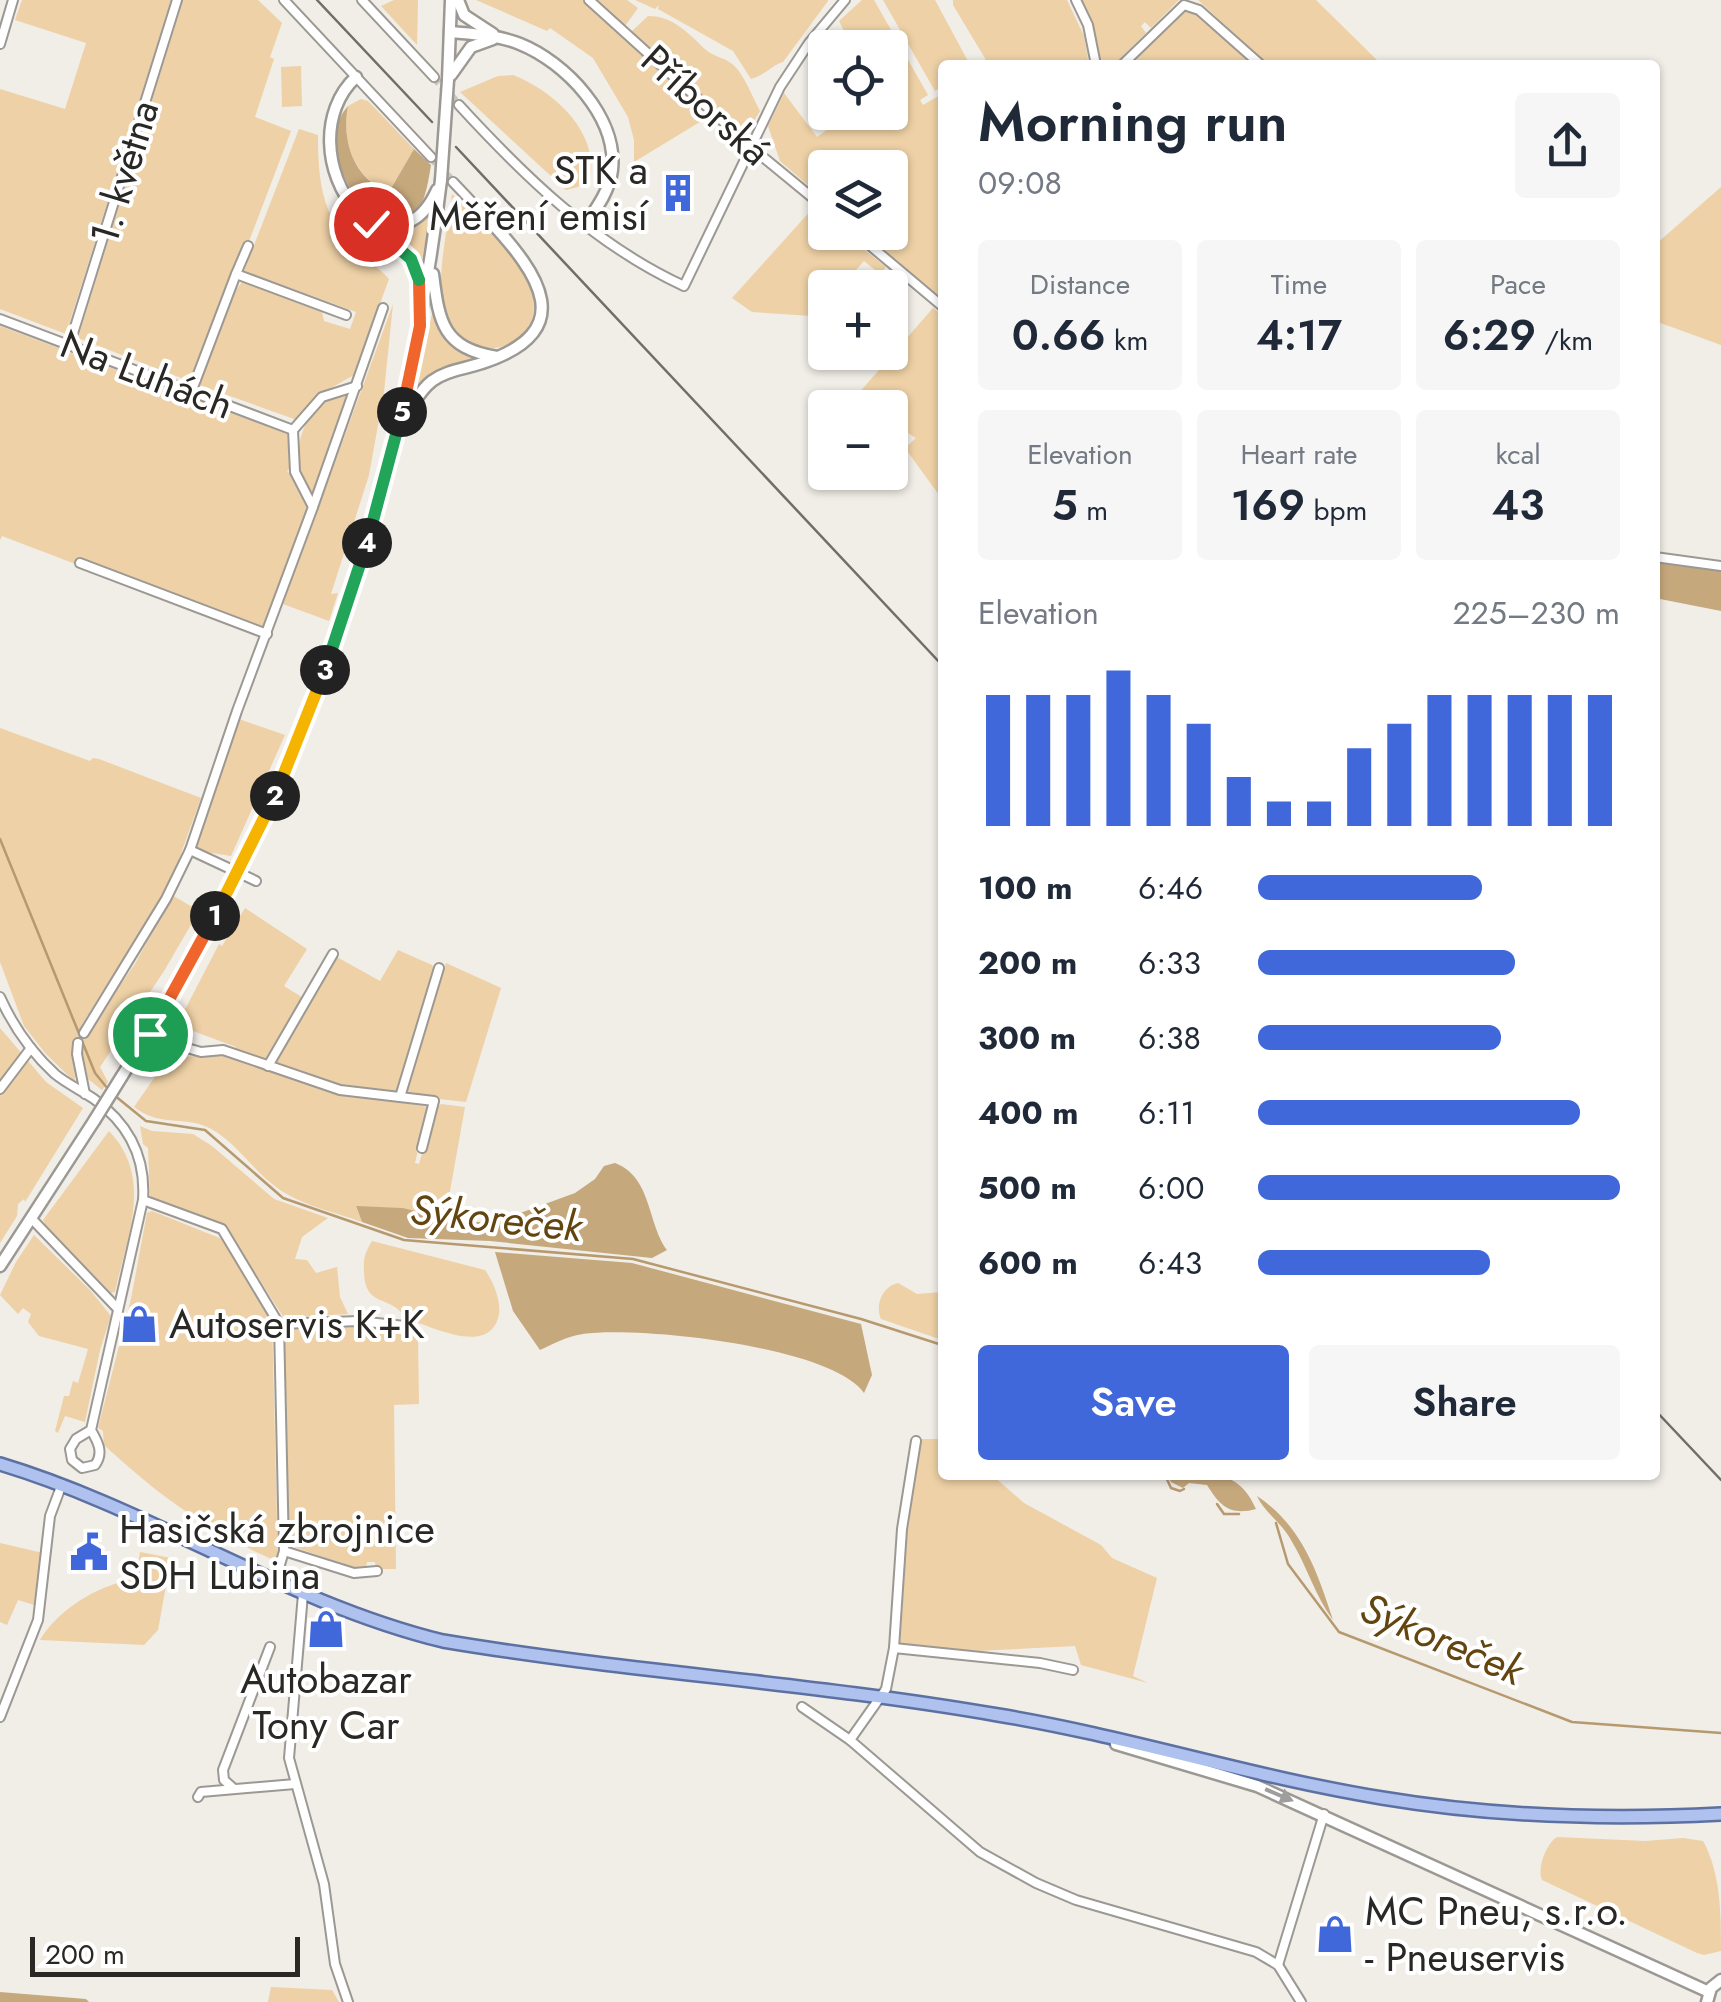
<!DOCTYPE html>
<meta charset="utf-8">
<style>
body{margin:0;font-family:Jost,sans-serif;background:#f6f6f7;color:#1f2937;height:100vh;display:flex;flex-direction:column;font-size:38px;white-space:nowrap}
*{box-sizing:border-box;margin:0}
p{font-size:32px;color:#747a83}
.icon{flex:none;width:55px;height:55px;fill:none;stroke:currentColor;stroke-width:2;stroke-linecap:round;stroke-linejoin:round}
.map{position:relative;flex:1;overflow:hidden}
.drawer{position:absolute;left:938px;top:60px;width:722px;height:1420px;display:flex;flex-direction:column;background:#fff;border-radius:10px;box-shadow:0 2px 8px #0004}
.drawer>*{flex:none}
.controls{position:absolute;left:808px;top:30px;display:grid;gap:20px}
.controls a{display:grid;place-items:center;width:100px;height:100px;border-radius:10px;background:#fff;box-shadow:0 2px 8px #0004;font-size:50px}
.scale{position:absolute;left:30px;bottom:25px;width:270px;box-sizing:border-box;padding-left:10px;border:5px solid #292825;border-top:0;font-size:28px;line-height:35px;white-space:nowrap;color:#292825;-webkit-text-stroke:8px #fff;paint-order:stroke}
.pin{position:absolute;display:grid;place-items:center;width:85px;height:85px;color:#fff;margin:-42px;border:5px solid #fff;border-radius:50%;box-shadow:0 2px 10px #0007}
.km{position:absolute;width:50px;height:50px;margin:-25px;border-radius:50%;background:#222;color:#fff;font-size:28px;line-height:50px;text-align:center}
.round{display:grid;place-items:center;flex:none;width:105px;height:105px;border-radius:10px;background:#f6f6f7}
.head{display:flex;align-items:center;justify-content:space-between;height:170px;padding:0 40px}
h1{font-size:55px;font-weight:600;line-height:75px}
.figures{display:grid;grid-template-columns:repeat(3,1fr);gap:15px;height:170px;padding:10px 40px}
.figures div{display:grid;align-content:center;border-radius:10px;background:#f6f6f7;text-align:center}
.figures b{font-size:42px;font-weight:600}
.figures small{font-size:28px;font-weight:400}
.figures p{font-size:28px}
.chart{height:280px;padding:20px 40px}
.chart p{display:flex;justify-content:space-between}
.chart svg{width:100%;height:180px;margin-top:10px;stroke:#4068da;stroke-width:6}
.button{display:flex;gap:20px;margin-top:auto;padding:20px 40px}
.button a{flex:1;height:115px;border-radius:10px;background:#4068da;color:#fff;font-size:40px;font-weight:600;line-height:115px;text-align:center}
.button a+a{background:#f6f6f7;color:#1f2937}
ul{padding:0 40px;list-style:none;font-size:32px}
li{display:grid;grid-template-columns:160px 120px 1fr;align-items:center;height:75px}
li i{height:25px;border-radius:12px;background:#4068da}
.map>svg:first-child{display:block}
.green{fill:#eed1a6}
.forest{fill:#c6a87d}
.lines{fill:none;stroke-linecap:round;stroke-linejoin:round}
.stream{stroke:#b6996e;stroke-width:2.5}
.minor-tunnel{stroke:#c9c6c0;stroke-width:8;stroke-dasharray:8 4;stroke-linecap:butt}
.minor-casing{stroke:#9c9893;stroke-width:12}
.secondary-casing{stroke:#9c9893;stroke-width:15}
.primary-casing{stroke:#5c71a2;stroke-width:16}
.minor{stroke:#fff;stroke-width:8}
.secondary{stroke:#fff;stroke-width:10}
.primary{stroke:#aec1ef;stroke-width:11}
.rail{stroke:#706e6a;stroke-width:2.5}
.secondary-bridge-casing{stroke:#9c9893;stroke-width:15;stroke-linecap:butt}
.secondary-bridge{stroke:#fff;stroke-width:10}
.oneway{fill:#9f9e9d}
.split-1-casing{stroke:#fff;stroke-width:20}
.split-2-casing{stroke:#fff;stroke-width:20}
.split-3-casing{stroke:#fff;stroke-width:20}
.split-4-casing{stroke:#fff;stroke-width:20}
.split-5-casing{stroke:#fff;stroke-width:20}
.split-6-casing{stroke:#fff;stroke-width:20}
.split-7-casing{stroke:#fff;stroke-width:20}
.split-1{stroke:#f0652b;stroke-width:12}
.split-2{stroke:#f5b400;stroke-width:12}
.split-3{stroke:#f5b400;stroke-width:12}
.split-4{stroke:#22a559;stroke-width:12}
.split-5{stroke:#22a559;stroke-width:12}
.split-6{stroke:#f0652b;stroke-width:12}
.split-7{stroke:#22a559;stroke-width:12}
.labels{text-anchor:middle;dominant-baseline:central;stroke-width:8;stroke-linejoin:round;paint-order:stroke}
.street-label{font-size:40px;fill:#292825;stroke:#fff}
.poi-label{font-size:40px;fill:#292825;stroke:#fff;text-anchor:start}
.water-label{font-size:42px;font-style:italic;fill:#63450f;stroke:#fff}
</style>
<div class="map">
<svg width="1721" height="2002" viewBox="0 0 1721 2002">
<rect width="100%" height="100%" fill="#f1ede7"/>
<g class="green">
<polygon points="22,0 171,0 66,334 0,309 0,89 65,109 86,43 15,20"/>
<polygon points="183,0 258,0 282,23 270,57 274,59 255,117 291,131 248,244 243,243 189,381 78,338"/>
<polygon points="394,0 418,0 417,45 381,6"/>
<polygon points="476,0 583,0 708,117 634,162 634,140 628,117 593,58 550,28 547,31"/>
<polygon points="596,0 627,0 638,8 625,26"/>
<path d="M635,0H828V1L783,62C772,65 767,74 751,79L733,51L658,9L659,5L655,9Z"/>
<polygon points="862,0 874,0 928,95 920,100 923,105 942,94 942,300 864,233 890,232 890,168 825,168 825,200 780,161 768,126 784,93 817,137 850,113 890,112 890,48 852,47 839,21"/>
<polygon points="883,0 935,0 970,65 942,65 942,86 935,91"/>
<polygon points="953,0 1067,0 1084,36 1089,65 989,65 953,5"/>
<polygon points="1077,0 1179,0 1151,28 1145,22 1141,26 1146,33 1114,65 1100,65"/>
<polygon points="1198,0 1316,0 1382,65 1268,65"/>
<polygon points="1182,10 1198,15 1255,65 1126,65"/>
<path d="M648,16C674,16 690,35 706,50C717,59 728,57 738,70C747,82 753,98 760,111L746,134L631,32Z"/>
<polygon points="301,66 302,106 282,107 281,67"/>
<path d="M513,75C556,92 602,135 589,184L566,190L460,92L498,76Z"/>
<path d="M361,99L368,101L414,149L389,192C354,179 341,140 348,106Z"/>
<path d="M299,129L318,135C318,177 321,215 353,247C365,258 378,267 389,279L354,375L315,397L297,420L199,385L235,291L242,282L322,312L324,321L350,329L356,312L244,271Z"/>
<polygon points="1721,187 1721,345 1655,321 1655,245"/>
<path d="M452,194C478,220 513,247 528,281C559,348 459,379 443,309C436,277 448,227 452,194Z"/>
<polygon points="814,207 825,216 825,232 843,233 886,267 880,274 864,261 841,287 825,288 825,306 812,316 752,312 732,298"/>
<polygon points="428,217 430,217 421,265 410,249 392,236 412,229"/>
<polygon points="393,304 384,392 369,475 331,594 338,593 329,621 283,604"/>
<polygon points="933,308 942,315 942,499 905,448 916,438 890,422 890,408 863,407 851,402"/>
<polygon points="432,314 450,344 474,359 436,373 416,391"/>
<polygon points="0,326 287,434 290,467 287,472 292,474 308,506 263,628 81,560 78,565 2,536 0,540"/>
<path d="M352,393L315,493L312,494C282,461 304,393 352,393Z"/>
<polygon points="239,719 285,735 231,856 200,851 194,843 195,836"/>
<polygon points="0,728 90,761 93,758 99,759 201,798 175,870 160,900 81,1026 83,1031 74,1047 75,1082 46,1054 24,1026 0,962"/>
<polygon points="172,895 199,911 164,971 100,1067 108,1082 102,1090 88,1079 79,1044 135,964"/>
<polygon points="245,908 307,949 284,986 305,999 269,1060 233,1051 236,1047 177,1025 219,944 222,946"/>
<path d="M398,950L432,965L435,971L398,1090C371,1103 301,1075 273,1065L335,956L380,981Z"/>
<polygon points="446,963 501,988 466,1102 404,1095"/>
<polygon points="0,1028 46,1082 83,1108 25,1202 24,1199 18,1204 17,1216 0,1243"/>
<path d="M226,1054L342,1093L428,1107L415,1163L419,1164L435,1109L441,1104L465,1107L445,1219L403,1208L356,1207L362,1222C334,1212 300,1205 276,1187C254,1171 237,1144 213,1130C186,1114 164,1129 134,1107L168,1058Z"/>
<polygon points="140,1126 152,1131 193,1134 212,1146 274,1199 328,1218 302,1237 295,1259 307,1260 316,1273 337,1267 340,1297 348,1314 284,1318 227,1230 150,1199 148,1148 143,1144"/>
<path d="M109,1131C154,1178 127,1236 115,1292L111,1293L47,1228L43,1220Z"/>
<path d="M152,1211L222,1239L272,1318L278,1562C209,1532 159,1496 104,1445L103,1431L98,1428L131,1299L147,1213Z"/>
<polygon points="34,1235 90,1290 111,1316 100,1350 85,1422 65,1416 58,1433 55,1431 64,1396 69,1396 73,1381 78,1383 88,1349 39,1336 28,1322 31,1314 23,1308 18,1314 0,1295 16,1262"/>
<path d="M372,1241L485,1270C493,1281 501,1300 499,1314C491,1358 431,1326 405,1318C392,1294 365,1309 364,1272C363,1258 365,1253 372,1241Z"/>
<path d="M898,1283L917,1294L942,1292V1340L881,1319C875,1305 882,1287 898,1283Z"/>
<polygon points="359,1324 397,1328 418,1338 419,1404 394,1405 396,1569 376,1569 375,1562 367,1562 366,1569 362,1570 288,1545 284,1329"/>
<polygon points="921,1439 942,1439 942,1475 992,1475 1024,1503 1101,1545 1112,1558 1157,1578 1133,1676 1148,1683 1081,1665 1075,1646 978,1651 900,1644 907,1532"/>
<polygon points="0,1543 43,1553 34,1605 18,1600 7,1625 0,1622"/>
<path d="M140,1552L171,1558L158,1630L144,1645L40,1640C57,1612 89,1591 121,1582L125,1584L124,1581L137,1570Z"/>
<path d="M1557,1837L1645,1841L1683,1838L1703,1841C1721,1873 1721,1915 1721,1951L1704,1955L1697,1953L1542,1880C1537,1868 1546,1844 1557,1837Z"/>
<polygon points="271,1987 332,1990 339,2002 268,2002"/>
</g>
<g class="forest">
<path d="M348,106C341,140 354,180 389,192L414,149L431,165C425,202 421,228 375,219C348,195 318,139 348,106Z"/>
<polygon points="1655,559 1721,570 1721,611 1655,598"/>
<path d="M615,1163C652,1177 647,1223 667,1250L652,1258L490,1241L408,1238L362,1222L356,1206L403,1208L462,1222H496L575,1193L595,1179L604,1166Z"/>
<path d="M495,1252L632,1263L861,1324L872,1375L864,1393C831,1346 638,1326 583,1334C568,1336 553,1344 540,1350L513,1311Z"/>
<path d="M1167,1475C1208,1475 1237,1466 1256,1509C1230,1516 1220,1506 1207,1485L1189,1483L1183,1488L1171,1482Z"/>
<path d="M1257,1496C1302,1526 1317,1571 1333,1620C1315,1596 1307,1566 1291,1540C1282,1523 1264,1512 1257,1496Z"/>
<polygon points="0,1992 86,1999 89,2002 0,2002"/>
</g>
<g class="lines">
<g class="stream">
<polyline points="0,839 95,1073 108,1089"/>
<polyline points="114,1095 146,1121 205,1130 283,1198 404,1240 633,1259 861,1319 942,1345"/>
<polyline points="1165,1475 1171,1488 1180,1491 1184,1489"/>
<polyline points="1217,1504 1224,1514 1239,1514"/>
<polyline points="1276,1523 1288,1564 1339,1632 1572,1722 1721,1733"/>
</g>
<g class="minor-tunnel">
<polyline points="434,77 459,105"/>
<polyline points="431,157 453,182"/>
</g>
<g class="minor-casing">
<g id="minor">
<polyline points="284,0 431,157"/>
<polyline points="362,0 434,77"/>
<polyline points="589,0 758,153 825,208"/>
<polyline points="1076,0 1088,25 1096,65"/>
<polyline points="0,44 13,0"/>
<polyline points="1122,65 1184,5 1199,10 1261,65"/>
<path d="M459,105C525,177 595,245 684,286L780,87L809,43L845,0"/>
<polyline points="453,182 489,220"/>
<polyline points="854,232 942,306"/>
<polyline points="236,274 248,246"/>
<polyline points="0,319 293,430"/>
<polyline points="70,343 177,0"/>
<polyline points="192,390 236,274 346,315"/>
<polyline points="313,507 383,308"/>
<polyline points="1655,557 1721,566"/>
<polyline points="80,563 267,634"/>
<polyline points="190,850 256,881"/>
<path d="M0,997C13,1026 31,1052 55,1074C67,1084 81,1090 94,1099C129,1124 146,1157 143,1200L91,1430C98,1442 104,1453 95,1465L82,1468L72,1460L70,1449L76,1439L91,1430"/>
<polyline points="84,1033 166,899 190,850 237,711 313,507 295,472 293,430 322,397 357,386"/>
<polyline points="150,1034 159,1040 201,1052 223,1050 340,1090 434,1101 422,1148"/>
<polyline points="78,1043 77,1054 85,1094"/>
<polyline points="268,1066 333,954"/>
<polyline points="0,1089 31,1048"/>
<polyline points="400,1097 439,968"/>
<polyline points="143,1200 222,1229 279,1324 284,1551 275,1582"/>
<polyline points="31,1218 118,1309"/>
<polyline points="279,1324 358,1321 405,1326"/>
<polyline points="284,1551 354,1573 377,1571"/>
<polyline points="303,1594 289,1758 324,1884 335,1964 348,2002"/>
<polyline points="894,1648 1040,1663 1073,1670"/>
<polyline points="802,1707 850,1740 980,1852 1036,1883 1076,1900 1256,1952 1278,1965 1301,2002"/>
<polyline points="0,1717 38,1620 50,1516 62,1484"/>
<polyline points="850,1740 886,1689 894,1648 902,1529 916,1441"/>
<polyline points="233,1788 224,1780 223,1770 270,1647"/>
<polyline points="198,1797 201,1792 295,1784"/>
<polyline points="1278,1965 1324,1814"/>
</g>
</g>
<g class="secondary-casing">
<g id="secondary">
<polyline points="458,0 464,15 493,34"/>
<path d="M450,32C473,34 498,35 520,44C565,62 618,117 612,170C610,190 596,209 585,225"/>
<polyline points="451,75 471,47 493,39"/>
<path d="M356,77C319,111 324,174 356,210C373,229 400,241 413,263C420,274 420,287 420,300"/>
<polyline points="448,80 451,0"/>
<path d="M372,224C405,229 423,221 437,190"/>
<path d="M433,274C439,323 443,348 497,357"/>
<path d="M403,426C410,410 418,392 432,381C447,370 465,369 482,363C580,331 539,274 489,220"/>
<path d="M122,1076C296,805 403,499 441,180"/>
<polyline points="0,1266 94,1121"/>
<polyline points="1116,1744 1257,1786 1709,1992"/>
<polyline points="1707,2002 1711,1988 1721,1980"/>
</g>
</g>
<g class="primary-casing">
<path id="primary" d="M0,1464C153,1510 287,1603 443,1641C627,1672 814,1683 998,1715C1127,1736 1252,1777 1382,1798C1495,1817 1606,1820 1721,1814"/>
</g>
<use href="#minor" class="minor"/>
<use href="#secondary" class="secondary"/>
<use href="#primary" class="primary"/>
<g class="rail">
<polyline points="317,0 432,122"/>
<polyline points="456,147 942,665"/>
<polyline points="1655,1410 1721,1480"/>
</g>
<g class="secondary-bridge-casing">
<g id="secondary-bridge">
<polyline points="441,180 448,80"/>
<polyline points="94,1121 122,1076"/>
</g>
</g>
<use href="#secondary-bridge" class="secondary-bridge"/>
</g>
<defs><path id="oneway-solid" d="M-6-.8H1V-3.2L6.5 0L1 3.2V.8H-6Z" transform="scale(2.5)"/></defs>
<use class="oneway" href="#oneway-solid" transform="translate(1279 1795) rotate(23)"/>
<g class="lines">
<g class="split-1-casing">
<polyline id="split-1" points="150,1034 215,916"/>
</g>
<g class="split-2-casing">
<polyline id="split-2" points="215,916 275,796"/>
</g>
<g class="split-3-casing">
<polyline id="split-3" points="275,796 325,670"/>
</g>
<g class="split-4-casing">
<polyline id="split-4" points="325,670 367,543"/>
</g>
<g class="split-5-casing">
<polyline id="split-5" points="367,543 402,412"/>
</g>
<g class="split-6-casing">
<polyline id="split-6" points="402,412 420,326 419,280"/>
</g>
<g class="split-7-casing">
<polyline id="split-7" points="371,224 411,259 419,280"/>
</g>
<use href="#split-1" class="split-1"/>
<use href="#split-2" class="split-2"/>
<use href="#split-3" class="split-3"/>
<use href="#split-4" class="split-4"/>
<use href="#split-5" class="split-5"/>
<use href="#split-6" class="split-6"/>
<use href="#split-7" class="split-7"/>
</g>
<defs>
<g id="building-bare" transform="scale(3)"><path d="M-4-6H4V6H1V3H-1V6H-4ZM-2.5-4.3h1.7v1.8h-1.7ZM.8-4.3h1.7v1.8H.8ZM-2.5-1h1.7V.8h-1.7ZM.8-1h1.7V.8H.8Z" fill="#4068da" stroke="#fff" stroke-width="2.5" paint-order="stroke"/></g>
<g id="shop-bare" transform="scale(3)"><path d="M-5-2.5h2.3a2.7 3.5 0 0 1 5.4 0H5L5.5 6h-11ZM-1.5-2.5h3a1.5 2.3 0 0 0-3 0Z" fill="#4068da" stroke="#fff" stroke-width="2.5" paint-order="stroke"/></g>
<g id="civic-bare" transform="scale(3)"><path d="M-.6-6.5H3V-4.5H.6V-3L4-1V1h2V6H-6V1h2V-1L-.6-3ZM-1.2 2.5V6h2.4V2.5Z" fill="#4068da" stroke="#fff" stroke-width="2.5" paint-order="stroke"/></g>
</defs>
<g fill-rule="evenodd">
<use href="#building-bare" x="678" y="193"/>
<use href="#shop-bare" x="139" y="1324"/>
<use href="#civic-bare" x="89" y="1552"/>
<use href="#shop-bare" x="326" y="1629"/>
<use href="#shop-bare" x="1335" y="1934"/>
</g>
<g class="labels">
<g class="street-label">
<text transform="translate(706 105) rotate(42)">Příborská</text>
<text transform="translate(124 172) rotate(-73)">1. května</text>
<text transform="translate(147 374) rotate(21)">Na Luhách</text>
</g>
<g class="poi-label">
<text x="648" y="170" text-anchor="end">STK a<tspan x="648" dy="46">Měření emisí</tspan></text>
<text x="169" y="1324">Autoservis K+K</text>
<text x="119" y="1529">Hasičská zbrojnice<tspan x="119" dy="46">SDH Lubina</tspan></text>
<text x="326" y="1679" text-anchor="middle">Autobazar<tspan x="326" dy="46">Tony Car</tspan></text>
<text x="1365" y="1911">MC Pneu, s.r.o.<tspan x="1365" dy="46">- Pneuservis</tspan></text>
</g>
<g class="water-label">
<text transform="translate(496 1218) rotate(6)">Sýkoreček</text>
<text transform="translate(1442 1639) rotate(23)">Sýkoreček</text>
</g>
</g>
</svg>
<div class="controls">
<a><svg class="icon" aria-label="locate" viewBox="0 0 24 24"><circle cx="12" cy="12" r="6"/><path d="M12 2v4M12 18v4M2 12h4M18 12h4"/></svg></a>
<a><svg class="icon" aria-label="layers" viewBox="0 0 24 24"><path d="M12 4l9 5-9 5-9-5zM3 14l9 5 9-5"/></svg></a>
<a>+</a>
<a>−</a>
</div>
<div class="scale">200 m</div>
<div class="pin" style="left:150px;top:1034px;background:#1e9e55"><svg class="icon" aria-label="arrive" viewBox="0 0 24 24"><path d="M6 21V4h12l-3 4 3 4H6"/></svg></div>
<div class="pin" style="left:371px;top:224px;background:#d93025"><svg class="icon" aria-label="check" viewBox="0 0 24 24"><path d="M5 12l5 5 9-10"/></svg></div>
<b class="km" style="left:215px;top:916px">1</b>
<b class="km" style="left:275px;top:796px">2</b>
<b class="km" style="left:325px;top:670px">3</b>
<b class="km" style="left:367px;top:543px">4</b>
<b class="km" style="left:402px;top:412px">5</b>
<section class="drawer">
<div class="head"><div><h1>Morning run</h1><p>09:08</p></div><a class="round"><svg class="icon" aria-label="share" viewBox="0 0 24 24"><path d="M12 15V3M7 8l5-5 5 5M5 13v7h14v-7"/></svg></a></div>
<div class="figures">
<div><p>Distance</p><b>0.66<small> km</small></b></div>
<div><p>Time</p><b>4:17</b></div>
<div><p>Pace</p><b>6:29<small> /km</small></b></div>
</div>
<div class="figures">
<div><p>Elevation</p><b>5<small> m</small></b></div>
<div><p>Heart rate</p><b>169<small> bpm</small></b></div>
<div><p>kcal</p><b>43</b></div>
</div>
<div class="chart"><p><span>Elevation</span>225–230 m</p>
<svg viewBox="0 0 160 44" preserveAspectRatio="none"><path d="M5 44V12M15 44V12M25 44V12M35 44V6M45 44V12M55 44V19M65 44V32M75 44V38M85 44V38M95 44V25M105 44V19M115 44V12M125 44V12M135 44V12M145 44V12M155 44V12"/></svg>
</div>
<ul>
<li><b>100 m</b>6:46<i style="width:62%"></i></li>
<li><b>200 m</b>6:33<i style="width:71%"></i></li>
<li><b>300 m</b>6:38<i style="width:67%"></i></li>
<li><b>400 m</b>6:11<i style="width:89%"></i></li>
<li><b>500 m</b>6:00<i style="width:100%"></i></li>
<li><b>600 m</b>6:43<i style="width:64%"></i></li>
</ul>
<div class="button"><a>Save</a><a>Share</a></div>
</section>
</div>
